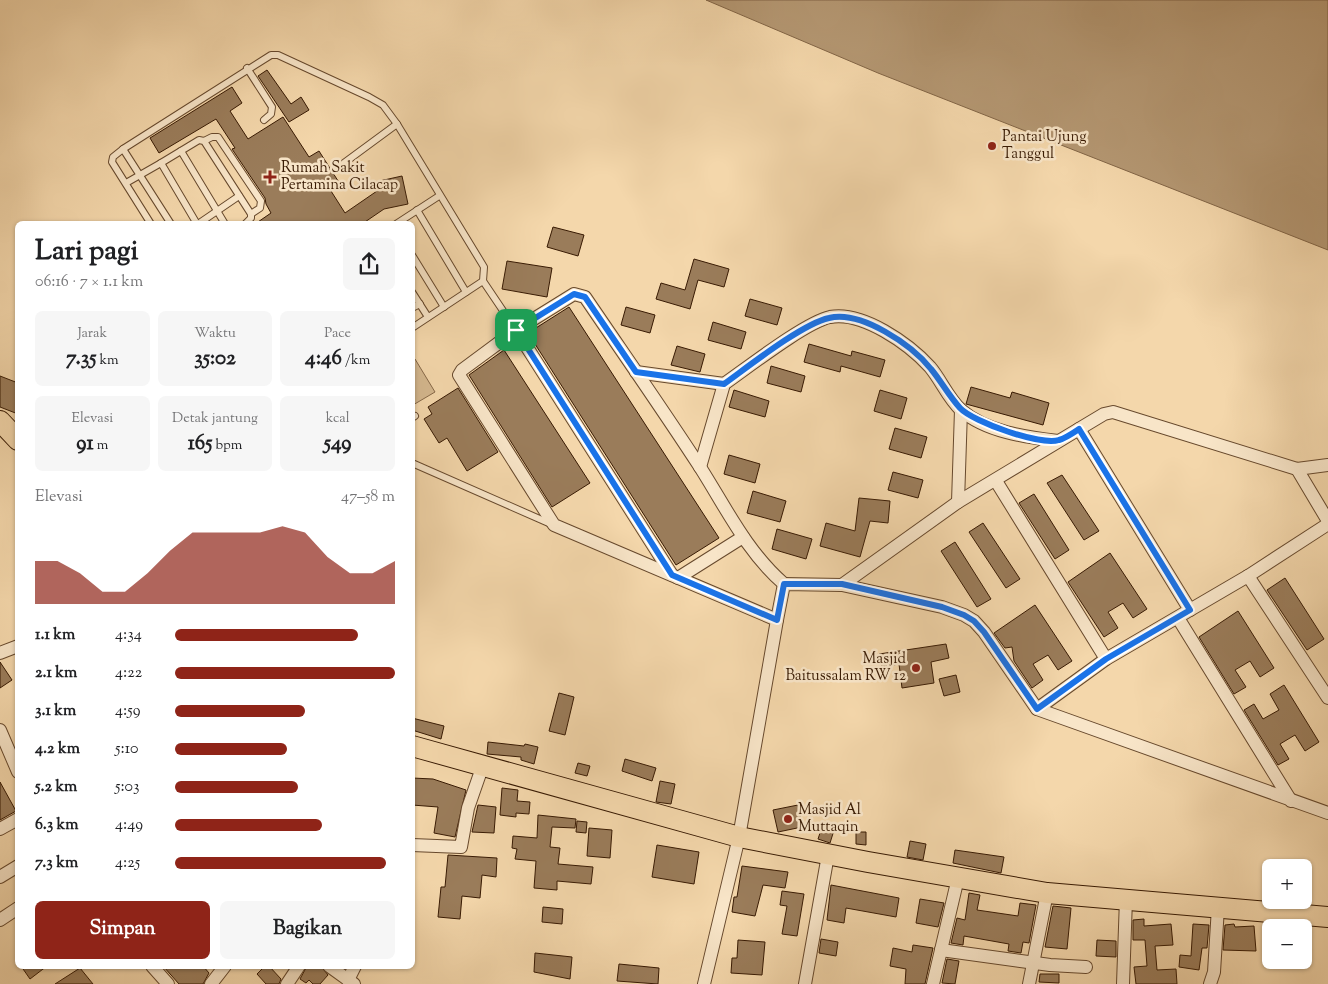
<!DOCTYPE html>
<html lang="id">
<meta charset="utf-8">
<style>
body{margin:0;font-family:"Sorts Mill Goudy",serif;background:#f6f6f6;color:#202124;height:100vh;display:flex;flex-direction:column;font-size:19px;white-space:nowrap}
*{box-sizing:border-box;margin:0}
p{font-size:16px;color:#757577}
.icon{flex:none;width:28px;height:28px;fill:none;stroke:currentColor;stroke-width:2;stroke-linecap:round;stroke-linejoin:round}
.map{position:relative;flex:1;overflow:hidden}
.sheet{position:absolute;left:15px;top:221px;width:400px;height:748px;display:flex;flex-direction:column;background:#fff;border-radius:8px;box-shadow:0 1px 4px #0004}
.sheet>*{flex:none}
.fabs{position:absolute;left:1262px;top:859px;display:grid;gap:10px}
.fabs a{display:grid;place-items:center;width:50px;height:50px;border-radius:8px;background:#fff;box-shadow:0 1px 4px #0004;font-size:25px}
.pin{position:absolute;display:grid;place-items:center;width:42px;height:42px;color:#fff;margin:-21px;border-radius:10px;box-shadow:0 2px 8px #0006}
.round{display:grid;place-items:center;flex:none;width:52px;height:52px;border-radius:8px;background:#f6f6f6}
.headline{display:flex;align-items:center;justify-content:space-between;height:85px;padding:0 20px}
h1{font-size:28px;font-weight:700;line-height:38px}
.metrics{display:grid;grid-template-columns:repeat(3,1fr);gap:8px;height:85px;padding:5px 20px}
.metrics div{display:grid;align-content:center;border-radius:8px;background:#f6f6f6;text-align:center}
.metrics b{font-size:21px;font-weight:700}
.metrics small{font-size:14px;font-weight:400}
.metrics p{font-size:14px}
.chart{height:140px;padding:10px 20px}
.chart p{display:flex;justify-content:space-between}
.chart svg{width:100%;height:90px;margin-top:5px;fill:#8f2418;opacity:.7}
.button{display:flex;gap:10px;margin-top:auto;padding:10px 20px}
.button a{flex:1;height:58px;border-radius:8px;background:#8f2418;color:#fff;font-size:20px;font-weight:700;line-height:58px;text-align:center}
.button a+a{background:#f6f6f6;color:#202124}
ul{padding:0 20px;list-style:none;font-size:16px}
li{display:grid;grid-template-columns:80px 60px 1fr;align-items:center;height:38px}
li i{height:12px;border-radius:6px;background:#8f2418}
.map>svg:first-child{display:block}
.green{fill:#d4b78e;stroke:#866848}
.water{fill:#b49772;stroke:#826546}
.building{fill:#9a7c5a;stroke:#381a03}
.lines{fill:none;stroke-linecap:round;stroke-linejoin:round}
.service-casing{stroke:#67492d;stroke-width:8}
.minor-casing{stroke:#67492d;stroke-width:14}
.trunk-casing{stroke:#381a03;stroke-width:22}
.service{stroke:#f8e5c8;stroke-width:6}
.minor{stroke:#f8e5c8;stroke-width:12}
.trunk{stroke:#f4d7ab;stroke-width:20}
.route-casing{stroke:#fff;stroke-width:10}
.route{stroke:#1a73e8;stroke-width:6}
.poi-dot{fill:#8f2418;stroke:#f8e5c8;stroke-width:2}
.labels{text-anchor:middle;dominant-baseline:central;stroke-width:5;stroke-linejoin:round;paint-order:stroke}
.poi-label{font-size:15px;fill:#381a03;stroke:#f8e5c8;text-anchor:start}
</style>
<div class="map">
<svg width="1328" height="984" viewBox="0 0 1328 984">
<rect width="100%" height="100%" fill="#f4d7ab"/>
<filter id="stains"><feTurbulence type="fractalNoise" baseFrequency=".004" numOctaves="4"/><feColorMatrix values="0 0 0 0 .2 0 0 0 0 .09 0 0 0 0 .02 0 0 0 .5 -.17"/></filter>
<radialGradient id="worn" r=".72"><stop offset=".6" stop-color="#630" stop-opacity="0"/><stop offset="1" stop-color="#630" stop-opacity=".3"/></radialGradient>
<polygon class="green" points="415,359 435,392 413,405 412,361"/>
<polygon class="water" points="706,0 1328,0 1328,250 878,73"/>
<g class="building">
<polygon points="267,70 291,104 301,97 309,110 289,122 258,76"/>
<polygon points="232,87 242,103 230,111 248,139 283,117 309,157 319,151 340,184 331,191 345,213 377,191 375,182 402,176 408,204 384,209 362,224 255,224 271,213 266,204 265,198 232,149 235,148 216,119 159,153 150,138"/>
<polygon points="553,227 584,235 578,256 547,247"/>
<polygon points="694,259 729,269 724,287 698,280 690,309 656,299 661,283 685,290"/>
<polygon points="507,261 552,268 547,297 502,289"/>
<polygon points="750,299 782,308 777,325 745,316"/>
<polygon points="569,307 719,538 676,565 528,333"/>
<polygon points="626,307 655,315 650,333 621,325"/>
<polygon points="713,322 746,332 741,349 708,340"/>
<polygon points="809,344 851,356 852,351 885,360 880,377 841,366 840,372 804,362"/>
<polygon points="677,346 705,354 700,372 671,365"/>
<polygon points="504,350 590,483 552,507 469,375"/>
<polygon points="771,366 805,376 801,392 767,383"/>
<polygon points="0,376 18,383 18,414 0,407"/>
<polygon points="971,387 1010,398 1012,392 1049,403 1043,425 966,404"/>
<polygon points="458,388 498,452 467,471 447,438 439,443 424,419 432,414 428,407"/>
<polygon points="734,390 769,401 765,417 729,407"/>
<polygon points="880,390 907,398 901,419 874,411"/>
<polygon points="895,428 927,437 921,458 889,449"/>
<polygon points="729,455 760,464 755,483 724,474"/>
<polygon points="893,472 923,480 918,498 888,490"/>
<polygon points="1062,475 1099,531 1084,540 1047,483"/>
<polygon points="753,491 786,501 780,522 747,513"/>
<polygon points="1034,494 1069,550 1055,559 1019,503"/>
<polygon points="859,498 890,501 888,523 870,521 860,557 820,546 826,523 855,531"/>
<polygon points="983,523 1020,579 1006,588 969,532"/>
<polygon points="777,529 812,539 806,559 772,549"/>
<polygon points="955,542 991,599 977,607 941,551"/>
<polygon points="1110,553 1147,609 1133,618 1123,603 1108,612 1118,628 1104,637 1068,582"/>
<polygon points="1285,578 1324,639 1307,650 1267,590"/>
<polygon points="1035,605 1072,661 1058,670 1048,655 1033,664 1043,680 1032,688 1014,661 1012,647 1005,648 994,633"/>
<polygon points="1238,611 1274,668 1260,677 1250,661 1235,670 1246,687 1234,694 1199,637"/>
<polygon points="946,644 949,658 931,662 934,683 902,688 899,664 882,667 879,654"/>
<polygon points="0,662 12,680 0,688"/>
<polygon points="956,675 960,692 944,696 939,679"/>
<polygon points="1284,685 1319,742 1305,751 1295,735 1280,744 1289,759 1278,765 1244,710 1254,704 1263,719 1279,710 1270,694"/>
<polygon points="559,693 574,697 565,735 549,731"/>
<polygon points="412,718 444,726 441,739 412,730"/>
<polygon points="488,742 524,746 525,744 538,747 534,764 521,760 521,757 487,754"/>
<polygon points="625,759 656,768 652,781 622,771"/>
<polygon points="578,763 590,766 587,776 575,773"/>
<polygon points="412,778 433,779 466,790 455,837 434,833 438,807 412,805"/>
<polygon points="660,781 675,784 671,804 656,802"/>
<polygon points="0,782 16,811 0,820"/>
<polygon points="502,788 518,790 517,801 530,802 529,814 516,813 516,817 500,815"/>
<polygon points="478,805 496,807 494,833 472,832"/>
<polygon points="798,805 802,827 778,832 773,810"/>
<polygon points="538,815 576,819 575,828 552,827 550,847 560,848 558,864 593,867 591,884 557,881 557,890 534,888 536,861 515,859 517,849 512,848 513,836 537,838"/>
<polygon points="577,821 587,822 586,833 576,832"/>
<polygon points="823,824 835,827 830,843 818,839"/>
<polygon points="589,828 612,830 610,858 587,856"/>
<polygon points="856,832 866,832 866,845 856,844"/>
<polygon points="910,841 926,844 923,860 907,857"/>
<polygon points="657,845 699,852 694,884 652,877"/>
<polygon points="955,850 1004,857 1001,873 953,863"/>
<polygon points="448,855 497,858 496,877 482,875 480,898 462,896 460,919 438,917 441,887 445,887"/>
<polygon points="742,866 788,872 785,888 763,885 755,916 732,912 734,897 737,897"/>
<polygon points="831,885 899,898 896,917 846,908 844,923 827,920"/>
<polygon points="782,891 804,894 797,936 782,934 787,906 780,905"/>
<polygon points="969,893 980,895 977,910 1018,916 1020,903 1036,905 1029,943 1023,942 1021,953 1008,951 1009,944 964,936 963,945 951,943 957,918 965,920"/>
<polygon points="920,899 944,903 938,927 916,923"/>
<polygon points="1053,906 1071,908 1067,949 1045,947"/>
<polygon points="543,907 563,909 562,924 542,922"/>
<polygon points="1144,919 1144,926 1171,924 1173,945 1155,946 1157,970 1176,969 1177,984 1136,984 1134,967 1147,966 1145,940 1133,940 1133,920"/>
<polygon points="1193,924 1209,925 1207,948 1202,948 1199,970 1179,967 1180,955 1191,956"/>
<polygon points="1234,924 1235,927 1254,926 1256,951 1223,950 1225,925"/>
<polygon points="821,939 838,942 836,956 819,953"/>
<polygon points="738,940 765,942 762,975 731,973 732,958 737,958"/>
<polygon points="1097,940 1116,941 1116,957 1096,956"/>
<polygon points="913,945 933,948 925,984 905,984 906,969 890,966 893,948 912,952"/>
<polygon points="535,953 572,957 570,979 534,972"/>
<polygon points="947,959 959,961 955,984 942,983"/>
<polygon points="619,964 659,968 658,984 617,981"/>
<polygon points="21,966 47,966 30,979"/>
<polygon points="163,966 203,966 209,973 203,984 179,984"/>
<polygon points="265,966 269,966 281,979 279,984 266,984 257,974"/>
<polygon points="307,966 321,966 328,975 320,984 313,984 309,980 306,983 300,979"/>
<polygon points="80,968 93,984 55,984"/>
<polygon points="1040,974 1059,974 1059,983 1039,982"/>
</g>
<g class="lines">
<g class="service-casing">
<g id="service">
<polyline points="247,68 272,107 271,114 264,120"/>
<polyline points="204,141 212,137 218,137 261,201 260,208 251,214"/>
<polyline points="123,149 271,55 278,55 369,97 383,105 397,124"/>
<polyline points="181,151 225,224"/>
<polyline points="161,163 199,140 204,141 251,214 251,218 245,224"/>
<polyline points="344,163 397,124 484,267 483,281 412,328"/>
<polyline points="126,183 161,163 197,224"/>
<polyline points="417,210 466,292"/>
<polyline points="151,224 112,162 113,157 123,149 171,224"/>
<polyline points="198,224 239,196"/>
<polyline points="396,224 439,196"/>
<polyline points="412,255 444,307"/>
<polyline points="483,281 516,330"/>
<polyline points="412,292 428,317"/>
<polyline points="412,308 420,304"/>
<polyline points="412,418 415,416"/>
<polyline points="412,463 551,524"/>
</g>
</g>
<g class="minor-casing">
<g id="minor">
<polyline points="516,330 462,370 459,375 554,525 777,620 739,837 704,984"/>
<polyline points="636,372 724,384"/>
<polyline points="1079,429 1104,414 1113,412 1297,469 1328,465"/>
<path d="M700,467L724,384C747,368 806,322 830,317C863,311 909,344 930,367C941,380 948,398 961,410C986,432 1026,437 1058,441"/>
<polyline points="1297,469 1328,521"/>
<polyline points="996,481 1106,659"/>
<polyline points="958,502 961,410"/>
<path d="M672,575L516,330L574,294L585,297C623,353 663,410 700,467C726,508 747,552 784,584"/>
<polyline points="1248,576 1328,524"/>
<polyline points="678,578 743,537"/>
<polyline points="842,585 958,502 1079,429 1190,610"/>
<polyline points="1178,618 1291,801"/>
<polyline points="777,620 784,584 842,585 942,607 964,615 974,621 984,632 1037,709 1328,813"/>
<polyline points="0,653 18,646"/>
<polyline points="1037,709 1106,659 1248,576 1328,698"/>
<polyline points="0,730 18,772"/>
<polyline points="0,829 18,819"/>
<polyline points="412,845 461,847 468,808 483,765"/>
<polyline points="0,877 18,866"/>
<polyline points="0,920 18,908"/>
<polyline points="941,950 1050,965 1086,967"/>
<polyline points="152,966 168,984"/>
<polyline points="329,966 354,984"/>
<polyline points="348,980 355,966"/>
<polyline points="211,984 225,966"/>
<polyline points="287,984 299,966"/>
<polyline points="805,984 828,855"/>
<polyline points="933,984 958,878"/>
<polyline points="1029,984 1047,893"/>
<polyline points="1123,984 1126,899"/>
<polyline points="1210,984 1214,972 1218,907"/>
</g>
</g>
<g class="trunk-casing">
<g id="trunk">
<polyline points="0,421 18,440"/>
<polyline points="412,746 739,837 868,862 1047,893 1328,917"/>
</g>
</g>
<use href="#service" class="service"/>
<use href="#minor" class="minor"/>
<use href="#trunk" class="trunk"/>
</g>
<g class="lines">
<g class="route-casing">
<path id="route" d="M574,294L585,297L636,372L724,384C749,366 802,324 829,318C861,310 912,345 931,369C941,381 949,396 960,408C973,422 1041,446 1059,440C1066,438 1073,433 1079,429L1190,610L1106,659L1037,709L984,632L974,621L964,615L942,607L842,584H784L777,620L672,575L516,330Z"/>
</g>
<use href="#route" class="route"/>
</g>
<g class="poi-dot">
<circle cx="992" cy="146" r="5"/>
<path d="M267.5 169.5h5v5h5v5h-5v5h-5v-5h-5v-5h5z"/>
<circle cx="916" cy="668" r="5"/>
<circle cx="788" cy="819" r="5"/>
</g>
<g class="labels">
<g class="poi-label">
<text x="1002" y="137">Pantai Ujung<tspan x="1002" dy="17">Tanggul</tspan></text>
<text x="281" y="168">Rumah Sakit<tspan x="281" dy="17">Pertamina Cilacap</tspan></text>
<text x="906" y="659" text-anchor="end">Masjid<tspan x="906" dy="17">Baitussalam RW 12</tspan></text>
<text x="798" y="810">Masjid Al<tspan x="798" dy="17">Muttaqin</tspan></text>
</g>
</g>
<rect width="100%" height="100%" filter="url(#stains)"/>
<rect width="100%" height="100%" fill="url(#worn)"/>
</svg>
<div class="fabs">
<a>+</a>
<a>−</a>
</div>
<div class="pin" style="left:516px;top:330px;background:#1e9e55"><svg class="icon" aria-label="arrive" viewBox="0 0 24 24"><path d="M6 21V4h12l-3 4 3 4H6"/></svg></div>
<section class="sheet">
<div class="headline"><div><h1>Lari pagi</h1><p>06:16 · 7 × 1.1 km</p></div><a class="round"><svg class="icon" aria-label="share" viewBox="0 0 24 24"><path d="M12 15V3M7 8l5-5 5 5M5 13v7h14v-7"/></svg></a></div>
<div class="metrics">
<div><p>Jarak</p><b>7.35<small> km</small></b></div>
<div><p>Waktu</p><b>35:02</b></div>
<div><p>Pace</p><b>4:46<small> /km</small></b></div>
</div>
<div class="metrics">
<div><p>Elevasi</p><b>91<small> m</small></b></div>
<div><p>Detak jantung</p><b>165<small> bpm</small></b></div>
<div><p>kcal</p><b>549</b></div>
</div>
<div class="chart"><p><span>Elevasi</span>47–58 m</p>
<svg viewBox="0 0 160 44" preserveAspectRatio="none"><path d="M0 44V23L10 23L20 29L30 38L40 38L50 29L60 18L70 9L80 9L90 9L100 9L110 6L120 9L130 21L140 29L150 29L160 23V44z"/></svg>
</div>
<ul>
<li><b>1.1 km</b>4:34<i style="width:83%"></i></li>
<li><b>2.1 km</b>4:22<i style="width:100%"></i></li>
<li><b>3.1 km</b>4:59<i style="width:59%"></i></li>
<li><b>4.2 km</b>5:10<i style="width:51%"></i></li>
<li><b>5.2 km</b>5:03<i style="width:56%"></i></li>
<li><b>6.3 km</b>4:49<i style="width:67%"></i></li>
<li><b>7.3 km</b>4:25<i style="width:96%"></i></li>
</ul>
<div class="button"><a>Simpan</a><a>Bagikan</a></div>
</section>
</div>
